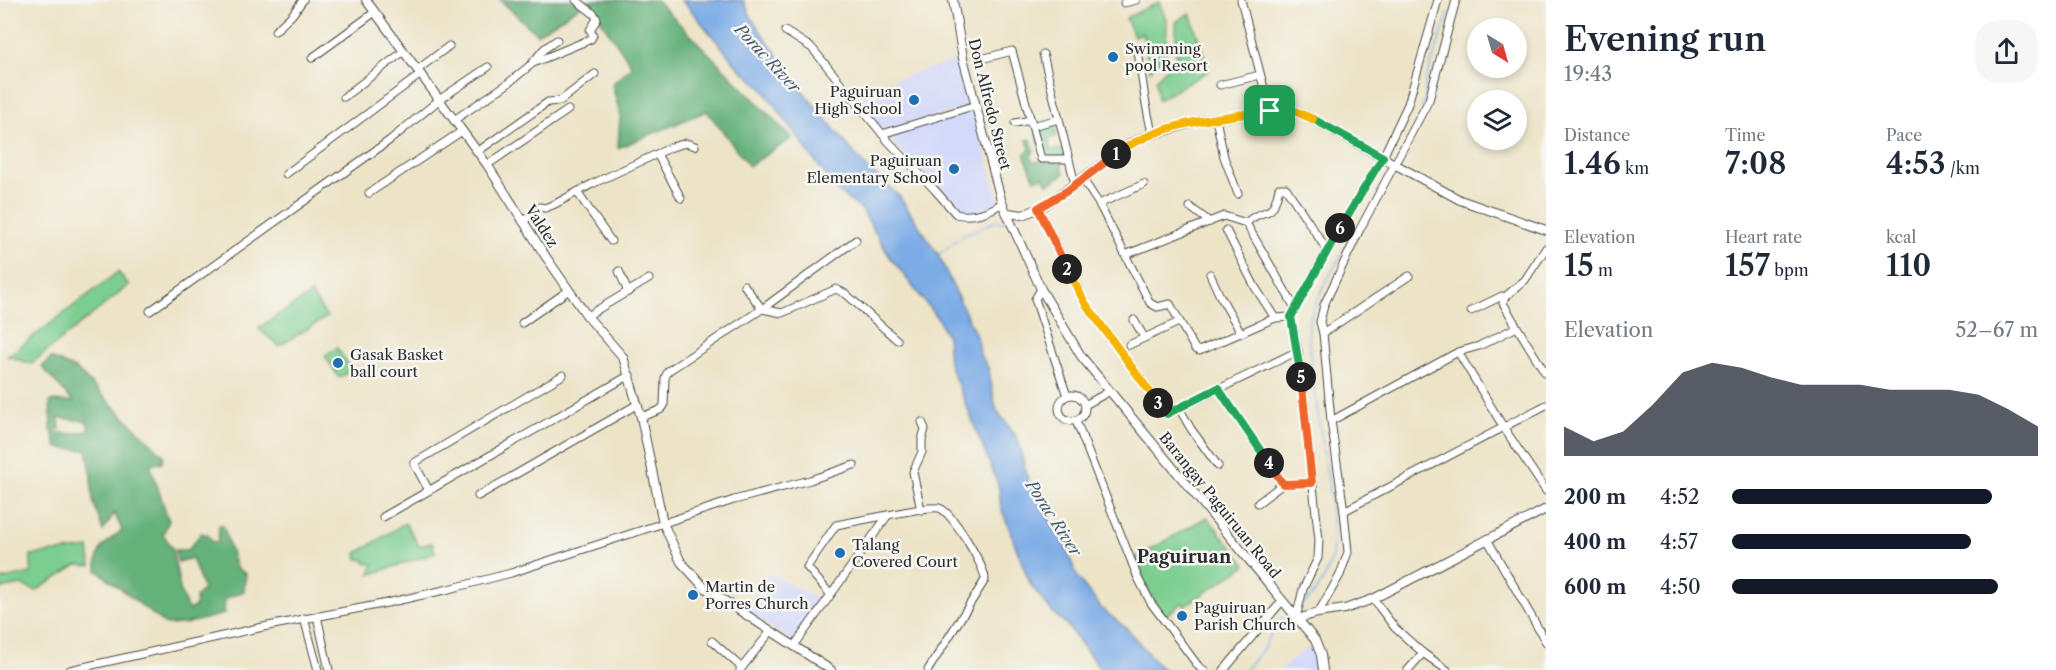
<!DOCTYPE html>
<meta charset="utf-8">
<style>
body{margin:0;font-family:"Libre Caslon Text",serif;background:#f6f6f7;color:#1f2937;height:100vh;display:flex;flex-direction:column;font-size:22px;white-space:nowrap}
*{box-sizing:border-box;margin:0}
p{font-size:20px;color:#747a83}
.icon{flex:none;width:33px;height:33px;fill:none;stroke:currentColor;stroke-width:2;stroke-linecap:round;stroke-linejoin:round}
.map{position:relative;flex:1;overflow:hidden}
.details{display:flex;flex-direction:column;background:#fff;width:510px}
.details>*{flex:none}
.needle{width:39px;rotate:143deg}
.tools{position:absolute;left:1467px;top:18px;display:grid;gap:12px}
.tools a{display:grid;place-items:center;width:60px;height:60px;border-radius:50%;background:#fff;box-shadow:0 3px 9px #0003;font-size:30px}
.pin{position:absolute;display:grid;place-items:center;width:51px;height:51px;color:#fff;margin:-26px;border-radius:12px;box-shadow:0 3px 9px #0006}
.km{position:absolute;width:30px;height:30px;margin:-15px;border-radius:50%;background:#222;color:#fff;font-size:16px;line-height:30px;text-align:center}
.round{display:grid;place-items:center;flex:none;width:63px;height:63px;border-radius:24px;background:#f6f6f7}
.overview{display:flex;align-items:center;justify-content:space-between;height:102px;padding:0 18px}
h1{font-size:33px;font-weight:600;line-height:45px}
.metrics{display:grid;grid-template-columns:repeat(3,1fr);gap:9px;height:102px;padding:6px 18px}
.metrics div{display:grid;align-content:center}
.metrics b{font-size:30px;font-weight:600}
.metrics small{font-size:16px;font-weight:400}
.metrics p{font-size:16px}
.chart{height:168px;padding:12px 18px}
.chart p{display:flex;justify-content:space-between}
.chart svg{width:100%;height:108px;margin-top:6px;fill:#111827;opacity:.7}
ul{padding:0 18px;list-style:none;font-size:20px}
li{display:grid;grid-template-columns:96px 72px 1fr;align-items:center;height:45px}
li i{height:15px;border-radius:8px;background:#111827}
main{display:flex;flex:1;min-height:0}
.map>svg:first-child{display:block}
.built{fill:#d3d9f9}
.green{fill:#7cce90;stroke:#547c5e;stroke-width:1.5}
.forest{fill:#65b17a;stroke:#486e52;stroke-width:1.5}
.water{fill:#7babe6;stroke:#536b88;stroke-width:1.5}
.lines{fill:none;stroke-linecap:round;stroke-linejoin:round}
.stream{stroke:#7babe6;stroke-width:1.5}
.minor-casing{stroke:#484742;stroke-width:9}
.tertiary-casing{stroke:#484742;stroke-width:10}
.minor{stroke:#fff;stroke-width:7}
.tertiary{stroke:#fff;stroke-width:8}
.split-1-casing{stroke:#fff;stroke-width:12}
.split-2-casing{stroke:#fff;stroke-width:12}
.split-3-casing{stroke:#fff;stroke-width:12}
.split-4-casing{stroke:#fff;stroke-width:12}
.split-5-casing{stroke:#fff;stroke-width:12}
.split-6-casing{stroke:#fff;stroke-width:12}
.split-7-casing{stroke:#fff;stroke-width:12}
.split-8-casing{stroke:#fff;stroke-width:12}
.split-1{stroke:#f5b400;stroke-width:8}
.split-2{stroke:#f0652b;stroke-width:8}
.split-3{stroke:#f5b400;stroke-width:8}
.split-4{stroke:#22a559;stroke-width:8}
.split-5{stroke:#f0652b;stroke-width:8}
.split-6{stroke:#22a559;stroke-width:8}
.split-7{stroke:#22a559;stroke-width:8}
.split-8{stroke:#f5b400;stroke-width:8}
.poi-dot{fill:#1f6fb2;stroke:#f6f6f2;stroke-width:2}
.labels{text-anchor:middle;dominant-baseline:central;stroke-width:5;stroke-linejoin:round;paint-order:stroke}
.poi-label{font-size:15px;fill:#2b2b2b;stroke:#f6f6f2;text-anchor:start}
.street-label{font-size:15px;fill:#2b2b2b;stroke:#f6f6f2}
.water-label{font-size:16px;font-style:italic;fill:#47586c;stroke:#f6f6f2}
.quarter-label{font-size:18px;font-weight:bold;fill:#2b2b2b;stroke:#f6f6f2}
</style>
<main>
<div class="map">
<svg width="1546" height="670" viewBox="0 0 1546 670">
<rect width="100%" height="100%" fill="#f6f6f2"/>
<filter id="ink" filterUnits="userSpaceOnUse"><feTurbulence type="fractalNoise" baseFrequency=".0167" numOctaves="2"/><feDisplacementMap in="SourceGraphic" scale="12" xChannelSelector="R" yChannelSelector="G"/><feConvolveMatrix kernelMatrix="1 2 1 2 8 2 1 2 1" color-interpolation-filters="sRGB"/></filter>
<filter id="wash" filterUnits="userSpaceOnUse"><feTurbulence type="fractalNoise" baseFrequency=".008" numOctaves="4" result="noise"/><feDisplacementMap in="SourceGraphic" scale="24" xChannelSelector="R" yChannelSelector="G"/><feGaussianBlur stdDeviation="1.35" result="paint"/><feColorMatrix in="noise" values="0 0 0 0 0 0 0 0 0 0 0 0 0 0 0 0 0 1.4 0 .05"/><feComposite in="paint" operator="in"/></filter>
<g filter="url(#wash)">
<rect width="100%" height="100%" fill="#ede4c7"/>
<g class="built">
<polygon points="960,59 971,106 883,132 852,93"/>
<polygon points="974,110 999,204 972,213 960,212 954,209 886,135"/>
<polygon points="768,573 823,602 794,642 745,611"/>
<polygon points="1307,648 1313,652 1317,670 1280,670"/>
</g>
<g class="green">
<polygon points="1159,2 1167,22 1166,54 1150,70 1142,33 1134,36 1126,18"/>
<polygon points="1190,13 1209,71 1158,100 1156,79 1176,59 1176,22"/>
<polygon points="1056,121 1056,136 1049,139 1051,150 1063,149 1065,158 1042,157 1035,127"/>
<polygon points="118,272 129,285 31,364 8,356"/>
<polygon points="311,294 327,317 279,346 258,328"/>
<polygon points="337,348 352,370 339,378 325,356"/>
<polygon points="1207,517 1246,565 1185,606 1182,603 1165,616 1153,601 1134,559"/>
<polygon points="405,523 419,546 432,543 435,553 369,575 374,564 365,563 365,560 358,559 357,553"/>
<polygon points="89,548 91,566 77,565 36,591 21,585 0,589 0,580 31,573 31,555"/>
</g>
<g class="forest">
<polygon points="500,0 656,0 792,138 749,166 707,111 618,148 620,115 612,84 632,66 588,1 537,34"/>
<path d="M1031,139L1034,150L1031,157L1033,162C1041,159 1052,164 1061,163L1064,174L1049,184L1043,177L1035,180L1024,154L1030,150L1027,140Z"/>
<path d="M51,358L77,370L164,456L162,462L150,465L169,521L163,534L172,548L181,593L188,610L196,606V597L203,589L192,558L178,562L175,550H188L201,533L208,535L212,542L218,541L219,525H223L236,568L246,574L244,591L225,599L224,614L185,624L166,625L97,570C95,547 107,543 122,530L114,513L103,531L93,501L90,467L87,450L57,448L52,432L68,434L89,431L87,421L59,418L60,429L51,430L50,401L73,402L42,367Z"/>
</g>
<polygon class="water" points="681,0 743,0 752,19 800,88 864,165 899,196 938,254 978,340 980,355 988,367 996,409 1018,439 1029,485 1064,543 1078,578 1101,608 1126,628 1160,667 1166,670 1101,670 1066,624 1052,612 1030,584 1001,507 999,487 949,363 947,337 938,319 890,257 862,210 837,191 762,88 738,67 691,10"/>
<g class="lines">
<g class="stream">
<polyline points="1421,108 1425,98 1425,83 1449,12"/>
<polyline points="939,254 966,233 980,229 995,221 1003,222 1007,220"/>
<path d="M1302,605C1316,595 1327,576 1331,560C1336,542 1332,523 1331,505C1326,459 1317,414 1312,369C1310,355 1307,337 1309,323C1313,301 1342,254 1354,233"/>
<polyline points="1245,670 1263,649 1276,625 1289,615"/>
</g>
</g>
</g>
<g filter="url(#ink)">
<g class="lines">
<g class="minor-casing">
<g id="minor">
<polyline points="1241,0 1270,111"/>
<polyline points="1124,3 1136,0"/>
<polyline points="275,31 292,15 303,0"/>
<path d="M785,31L812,48L888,141L934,189L956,214C971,218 990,212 1002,203"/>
<polyline points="1138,51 1145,99 1152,134"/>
<polyline points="1043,54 1075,184"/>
<polyline points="312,58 375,12"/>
<polyline points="985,58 1012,51 1041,159 1069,159"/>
<polyline points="534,61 544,49 557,40"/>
<polyline points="417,70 449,46"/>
<polyline points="1220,85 1260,75"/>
<polyline points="344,97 404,51"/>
<polyline points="1216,119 1224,157 1238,194"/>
<polyline points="454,120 506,85 533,63 591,39 593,35 590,30 597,19 594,14 576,0"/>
<polyline points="1015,123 1031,120"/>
<polyline points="1032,126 1059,119"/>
<polyline points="882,134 976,105"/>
<polyline points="477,152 548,102 560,101 595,74"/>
<polyline points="657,154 681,198"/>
<polyline points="487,165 568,110"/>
<polyline points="286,174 421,74"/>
<polyline points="1082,178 1099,204 1150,303 1157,307 1170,304 1195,349 1199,351 1275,318 1291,317"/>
<polyline points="577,192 611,241"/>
<polyline points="369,193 462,131"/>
<polyline points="1099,204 1144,184"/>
<polyline points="1190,207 1210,222"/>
<polyline points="1038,208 1085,303 1167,414 1298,351"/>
<polyline points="523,222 540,207 545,208 555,204 592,184 672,147 686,143 695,146"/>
<path d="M1246,223C1266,204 1271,224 1279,188H1286L1327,250"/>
<polyline points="1226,230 1255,287 1275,318"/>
<polyline points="1125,255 1224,216 1246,223 1295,308"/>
<polyline points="619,271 628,292"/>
<polyline points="1210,274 1219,294 1241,333"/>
<polyline points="1409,276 1323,333 1320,322 1324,305 1360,229 1429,100 1456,0"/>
<polyline points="744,285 762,309 782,313 836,289 846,294 897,340"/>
<polyline points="1041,289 1035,299 1067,396"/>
<polyline points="150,311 390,140 439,100 488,67"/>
<polyline points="1471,311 1502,296 1505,297"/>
<polyline points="587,316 649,279"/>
<polyline points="1134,320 1144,337"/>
<polyline points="522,323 569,290"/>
<polyline points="1517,327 1546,374"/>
<polyline points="1323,333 1331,421"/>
<polyline points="1129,345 1179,322"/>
<polyline points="1458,352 1504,428 1546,491"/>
<polyline points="1218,388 1283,484 1258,503"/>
<circle cx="1072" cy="408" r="13"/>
<polyline points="1085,405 1110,391"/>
<polyline points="1179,408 1191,429 1218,466"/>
<polyline points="641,417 660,410 664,406 665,378 668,371 762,309 856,240"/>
<polyline points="1076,421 1138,578 1151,603 1199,667 1204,670"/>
<polyline points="1283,484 1313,483"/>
<polyline points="428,489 414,463 563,375"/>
<polyline points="478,496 638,404"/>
<polyline points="921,510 913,472 922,452 922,440 925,429 922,422"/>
<polyline points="1344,511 1546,405"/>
<polyline points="383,517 630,375"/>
<polyline points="1487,539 1546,642"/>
<polyline points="830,594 807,567 836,525 888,515"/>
<polyline points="1373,599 1395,628 1423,653 1447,670"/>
<polyline points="1318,613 1340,575 1348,552 1344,511 1331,421 1458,352 1479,346 1517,327 1503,303 1505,297 1525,280 1546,248"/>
<polyline points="317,616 329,670"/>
<polyline points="304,618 318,670"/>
<polyline points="1296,618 1303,589 1318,558 1319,540 1298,351 1291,317 1327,250 1383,157 1408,104 1438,0"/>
<polyline points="712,641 742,668"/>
<path d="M794,646L888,515C900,513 929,506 939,508C951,510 986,568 985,580L928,670"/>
<polyline points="70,670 263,627 387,603 449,589 511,573 734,500 810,480 854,465"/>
<polyline points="740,670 771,631"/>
<polyline points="1224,670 1282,601"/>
<polyline points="1408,670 1423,653"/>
</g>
</g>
<g class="tertiary-casing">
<g id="tertiary">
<polyline points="366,0 488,166 546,257 587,316 623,357 641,417 663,523 681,562 705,588 831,670"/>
<polyline points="953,0 963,58 1002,203 1041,289 1081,356 1315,640 1321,655 1323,670"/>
<polyline points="1008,213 1023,215 1044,206 1131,143 1144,137 1199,121 1270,111 1292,110 1307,116 1460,200 1546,230"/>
<polyline points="1297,619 1318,613 1345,609 1373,599 1546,509"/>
</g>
</g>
<use href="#minor" class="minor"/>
<use href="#tertiary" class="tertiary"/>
</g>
</g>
<g class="lines" filter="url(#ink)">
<g class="split-1-casing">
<path id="split-1" d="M1116,154C1159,122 1218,118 1270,111"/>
</g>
<g class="split-2-casing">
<polyline id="split-2" points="1067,269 1038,208 1067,191 1116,154"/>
</g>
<g class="split-3-casing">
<polyline id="split-3" points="1067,269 1085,303 1158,403"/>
</g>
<g class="split-4-casing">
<polyline id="split-4" points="1158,403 1167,414 1218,388 1269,463"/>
</g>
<g class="split-5-casing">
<polyline id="split-5" points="1269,463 1283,484 1312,483 1301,377"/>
</g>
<g class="split-6-casing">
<polyline id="split-6" points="1301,377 1291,317 1340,228"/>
</g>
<g class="split-7-casing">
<polyline id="split-7" points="1313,119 1383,157 1340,228"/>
</g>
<g class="split-8-casing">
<polyline id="split-8" points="1270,111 1292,110 1313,119"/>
</g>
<use href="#split-1" class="split-1"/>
<use href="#split-2" class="split-2"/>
<use href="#split-3" class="split-3"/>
<use href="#split-4" class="split-4"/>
<use href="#split-5" class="split-5"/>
<use href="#split-6" class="split-6"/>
<use href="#split-7" class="split-7"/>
<use href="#split-8" class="split-8"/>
</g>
<g class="poi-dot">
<circle cx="1113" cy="57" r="6"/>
<circle cx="914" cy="100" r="6"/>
<circle cx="954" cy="169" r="6"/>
<circle cx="338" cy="363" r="6"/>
<circle cx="840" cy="553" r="6"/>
<circle cx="693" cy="595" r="6"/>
<circle cx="1182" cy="616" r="6"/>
</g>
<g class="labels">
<g class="poi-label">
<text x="1125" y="48">Swimming<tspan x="1125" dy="17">pool Resort</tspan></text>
<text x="902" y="91" text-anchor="end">Paguiruan<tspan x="902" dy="17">High School</tspan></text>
<text x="942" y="160" text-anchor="end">Paguiruan<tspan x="942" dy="17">Elementary School</tspan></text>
<text x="350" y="354">Gasak Basket<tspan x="350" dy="17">ball court</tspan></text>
<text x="852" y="544">Talang<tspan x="852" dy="17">Covered Court</tspan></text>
<text x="705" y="586">Martin de<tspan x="705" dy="17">Porres Church</tspan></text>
<text x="1194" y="607">Paguiruan<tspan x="1194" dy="17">Parish Church</tspan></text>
</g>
<g class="street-label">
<text transform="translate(990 104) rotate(76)">Don Alfredo Street</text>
<text transform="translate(542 226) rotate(57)">Valdez</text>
<text transform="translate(1220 505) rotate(51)">Barangay Paguiruan Road</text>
</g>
<g class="water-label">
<text transform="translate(768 58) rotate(47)">Porac River</text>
<text transform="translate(1054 518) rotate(57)">Porac River</text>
</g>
<g class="quarter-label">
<text x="1184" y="557">Paguiruan</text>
</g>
</g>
</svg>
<div class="tools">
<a><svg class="needle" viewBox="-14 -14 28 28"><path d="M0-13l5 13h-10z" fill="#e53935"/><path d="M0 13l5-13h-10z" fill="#747a83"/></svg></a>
<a><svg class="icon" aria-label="layers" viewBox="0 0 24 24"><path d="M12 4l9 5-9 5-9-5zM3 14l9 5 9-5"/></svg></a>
</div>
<div class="pin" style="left:1270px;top:111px;background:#1e9e55"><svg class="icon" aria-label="arrive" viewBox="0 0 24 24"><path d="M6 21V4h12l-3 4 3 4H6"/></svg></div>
<b class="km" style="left:1116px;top:154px">1</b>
<b class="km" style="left:1067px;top:269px">2</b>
<b class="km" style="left:1158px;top:403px">3</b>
<b class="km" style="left:1269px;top:463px">4</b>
<b class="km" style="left:1301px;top:377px">5</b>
<b class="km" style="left:1340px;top:228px">6</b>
</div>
<section class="details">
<div class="overview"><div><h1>Evening run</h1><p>19:43</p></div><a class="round"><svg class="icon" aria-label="share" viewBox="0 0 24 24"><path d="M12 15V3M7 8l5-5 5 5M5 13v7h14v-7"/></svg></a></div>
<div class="metrics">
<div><p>Distance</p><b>1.46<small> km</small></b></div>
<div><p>Time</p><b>7:08</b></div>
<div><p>Pace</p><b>4:53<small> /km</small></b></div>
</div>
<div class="metrics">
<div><p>Elevation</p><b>15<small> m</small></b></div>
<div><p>Heart rate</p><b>157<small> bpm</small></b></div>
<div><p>kcal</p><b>110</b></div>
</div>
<div class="chart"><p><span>Elevation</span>52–67 m</p>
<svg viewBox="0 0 160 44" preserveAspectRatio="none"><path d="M0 44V32L10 38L20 34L30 23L40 10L50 6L60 8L70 12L80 15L90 15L100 15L110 17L120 17L130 17L140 19L150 25L160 32V44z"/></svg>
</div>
<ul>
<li><b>200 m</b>4:52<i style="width:85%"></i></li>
<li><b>400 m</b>4:57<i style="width:78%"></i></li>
<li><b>600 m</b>4:50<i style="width:87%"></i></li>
</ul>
</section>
</main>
